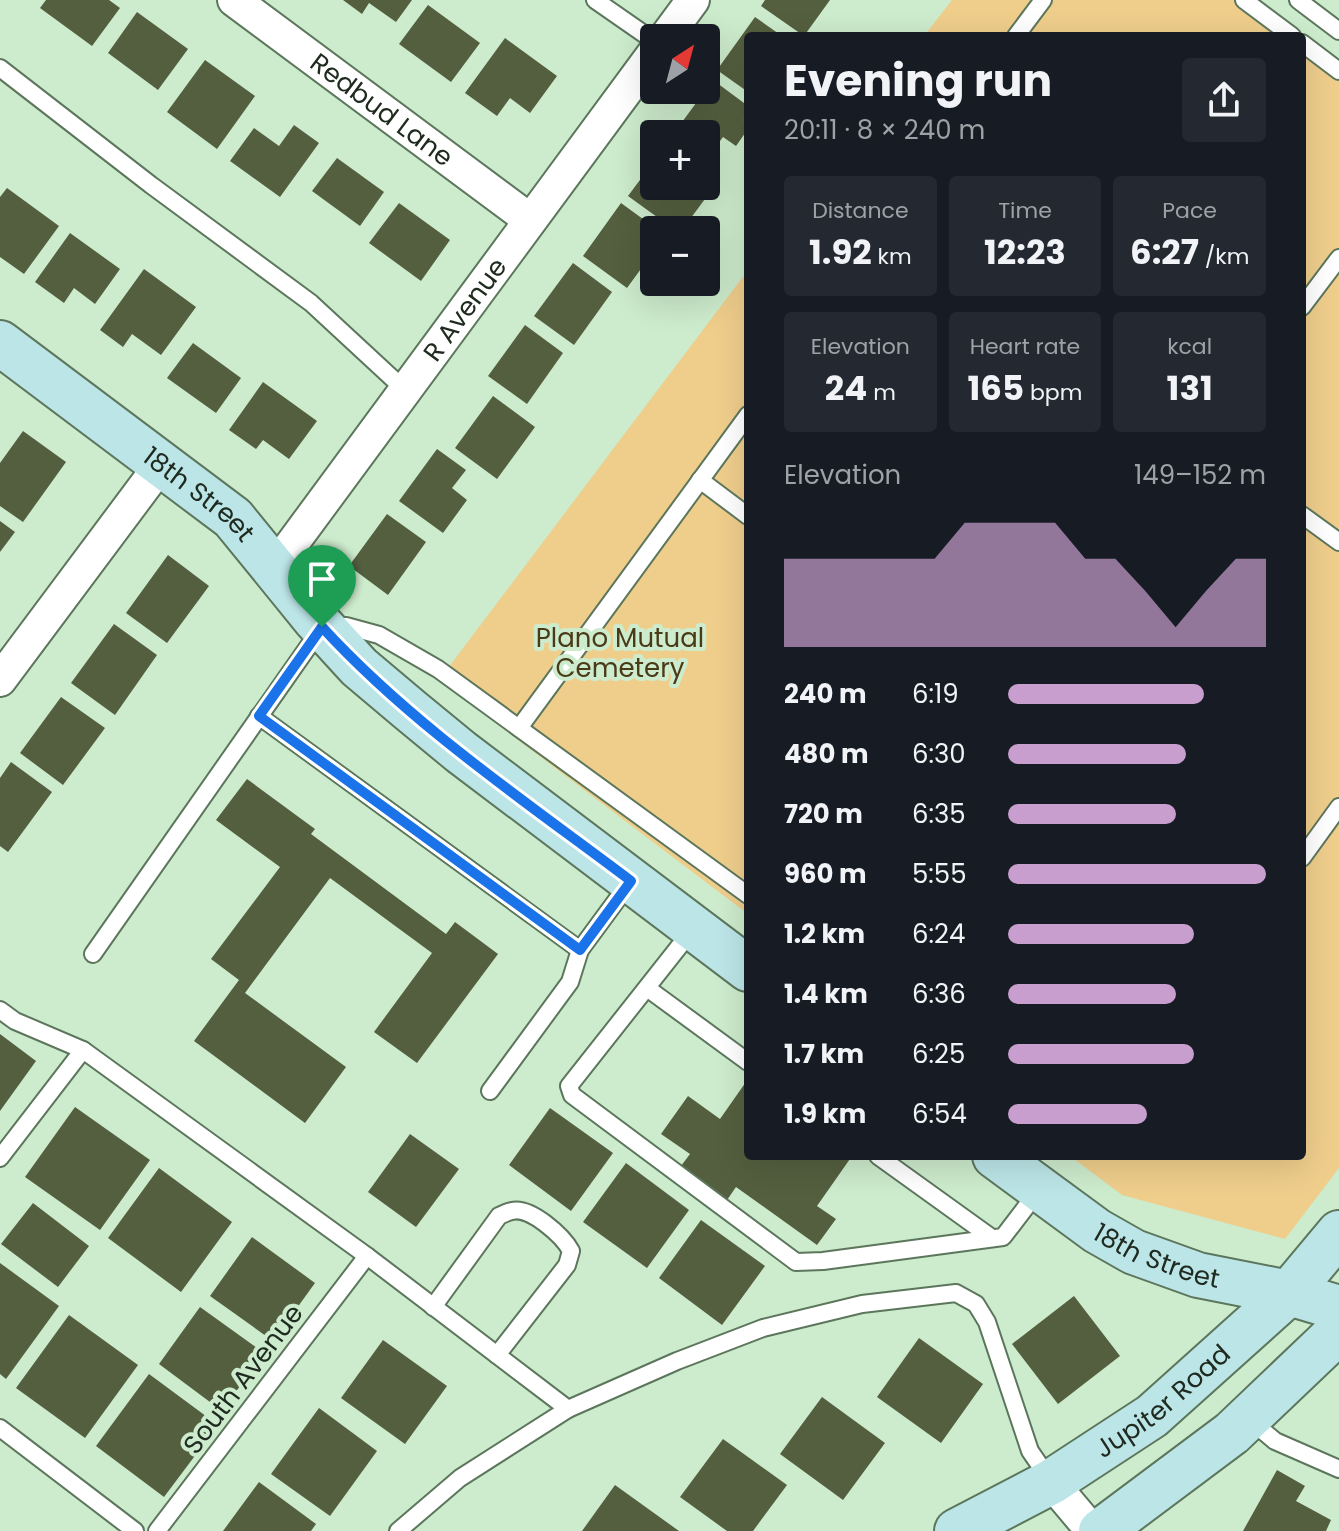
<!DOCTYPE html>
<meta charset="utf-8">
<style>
body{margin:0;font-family:Poppins,sans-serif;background:#242831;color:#f1f3f6;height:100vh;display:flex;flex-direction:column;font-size:30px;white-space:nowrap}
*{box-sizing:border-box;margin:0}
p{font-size:26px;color:#9ea1a6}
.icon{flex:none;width:44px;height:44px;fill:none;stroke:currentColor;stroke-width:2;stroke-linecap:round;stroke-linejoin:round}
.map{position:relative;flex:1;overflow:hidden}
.drawer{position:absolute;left:744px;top:32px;width:562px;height:1128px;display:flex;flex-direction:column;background:#171b24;border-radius:8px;box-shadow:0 8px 32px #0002}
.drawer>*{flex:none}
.needle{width:52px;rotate:36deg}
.controls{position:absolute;left:640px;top:24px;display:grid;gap:16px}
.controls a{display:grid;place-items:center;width:80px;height:80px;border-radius:8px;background:#171b24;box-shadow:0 8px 32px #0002;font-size:40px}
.pin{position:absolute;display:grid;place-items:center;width:68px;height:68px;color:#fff;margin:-82px -34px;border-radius:50% 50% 50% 0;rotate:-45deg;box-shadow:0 0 8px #0007}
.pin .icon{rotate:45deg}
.round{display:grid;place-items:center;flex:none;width:84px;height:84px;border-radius:8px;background:#242831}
.head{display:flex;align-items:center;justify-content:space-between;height:136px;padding:0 40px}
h1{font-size:44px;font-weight:700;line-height:60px}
.stats{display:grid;grid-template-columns:repeat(3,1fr);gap:12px;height:136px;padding:8px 40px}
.stats div{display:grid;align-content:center;border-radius:8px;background:#242831;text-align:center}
.stats b{font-size:34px;font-weight:700}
.stats small{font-size:22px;font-weight:400}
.stats p{font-size:22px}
.chart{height:224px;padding:16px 40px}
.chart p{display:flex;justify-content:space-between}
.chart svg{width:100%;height:144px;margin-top:8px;fill:#c89ece;opacity:.7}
ul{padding:0 40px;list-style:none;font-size:26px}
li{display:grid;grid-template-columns:128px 96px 1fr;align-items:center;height:60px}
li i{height:20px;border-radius:10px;background:#c89ece}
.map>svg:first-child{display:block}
.green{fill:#efce8c}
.building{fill:#545f3f}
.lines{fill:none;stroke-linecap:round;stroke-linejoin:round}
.lane-casing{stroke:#5c765c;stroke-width:20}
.street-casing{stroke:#5c765c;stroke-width:36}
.secondary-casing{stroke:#5c765c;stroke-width:48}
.lane{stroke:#fff;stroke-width:16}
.street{stroke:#fff;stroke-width:32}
.secondary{stroke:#bce5e8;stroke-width:44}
.route-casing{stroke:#fff;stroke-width:16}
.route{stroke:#1a73e8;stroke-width:10}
.labels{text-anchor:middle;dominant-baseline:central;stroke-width:8;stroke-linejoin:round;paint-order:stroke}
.street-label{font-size:26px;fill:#202b20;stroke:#cdebcd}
.park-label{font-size:26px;fill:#4a3a17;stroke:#cdebcd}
</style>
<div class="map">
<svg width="1339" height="1531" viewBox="0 0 1339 1531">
<rect width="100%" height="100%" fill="#cdebcd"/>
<g class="green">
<polygon points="952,0 1257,0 1339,62 1339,1168 1285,1239 1122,1195 1070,1156 1302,1156 1302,36 924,36"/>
<polygon points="748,270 748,914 439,680"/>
</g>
<g class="building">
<polygon points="46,0 109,0 120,8 92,46 40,8"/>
<polygon points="343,0 412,0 396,22 369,3 362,14"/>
<polygon points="765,0 830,0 804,36 761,6"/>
<polygon points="428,5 480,43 451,82 399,44"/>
<polygon points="137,12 188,49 158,90 108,53"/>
<polygon points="755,17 782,36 748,36 748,92 717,70"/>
<polygon points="505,38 557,76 530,113 510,98 497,116 465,93"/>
<polygon points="205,60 255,96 217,149 167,112"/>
<polygon points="713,80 748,106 748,129 736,146 723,137 708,157 706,156 706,134 674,133"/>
<polygon points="294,125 319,143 280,197 230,161 254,128 279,146"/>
<polygon points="337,158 384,192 360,226 312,191"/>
<polygon points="654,161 654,186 706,186 706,171 719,180 682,230 675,230 628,196"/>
<polygon points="7,188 59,226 24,274 0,257 0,197"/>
<polygon points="399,203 450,240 421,281 369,243"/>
<polygon points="621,203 658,230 654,230 654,251 627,288 583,256"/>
<polygon points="70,233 120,269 95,304 74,288 64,303 35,282"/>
<polygon points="573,263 612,292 574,345 534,316"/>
<polygon points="144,269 196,307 161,355 132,334 123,347 100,330"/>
<polygon points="525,325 563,353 527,404 488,376"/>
<polygon points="193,343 241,378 216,413 167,378"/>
<polygon points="263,382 317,421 289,459 263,440 256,449 229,430"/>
<polygon points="493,396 535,427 497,479 455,448"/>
<polygon points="23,431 66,462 23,522 0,506 0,463"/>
<polygon points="437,449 466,470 452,488 467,500 443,533 399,501"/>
<polygon points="387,514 426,542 388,595 349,566"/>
<polygon points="0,521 15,532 0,552"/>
<polygon points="168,555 209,586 167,643 126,613"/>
<polygon points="114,624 157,655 115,715 71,683"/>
<polygon points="61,697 105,728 63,785 20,753"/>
<polygon points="11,762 52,792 8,852 0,846 0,778"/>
<polygon points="247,779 315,829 311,834 446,934 455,922 498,954 417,1063 374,1032 432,953 330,878 245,993 346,1067 305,1123 194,1041 239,980 211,959 280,867 216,820"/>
<polygon points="0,1034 36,1061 0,1111"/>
<polygon points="748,1079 748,1156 852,1156 817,1206 836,1219 817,1245 736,1187 725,1203 678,1170 690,1154 661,1134 688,1096 720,1119"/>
<polygon points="75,1107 150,1160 100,1230 25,1177"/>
<polygon points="550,1108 613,1153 571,1211 509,1165"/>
<polygon points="410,1134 459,1169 416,1227 368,1192"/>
<polygon points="626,1163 689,1210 647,1268 583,1222"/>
<polygon points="159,1168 232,1222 181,1292 108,1238"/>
<polygon points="33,1203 89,1246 58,1287 1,1244"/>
<polygon points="701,1220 765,1266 722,1325 659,1278"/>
<polygon points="252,1237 315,1283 273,1341 210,1296"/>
<polygon points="0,1263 59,1306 6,1379 0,1374"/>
<polygon points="1074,1296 1120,1356 1058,1404 1012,1344"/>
<polygon points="200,1307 264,1353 222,1411 159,1364"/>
<polygon points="69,1315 138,1365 85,1438 16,1388"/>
<polygon points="919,1338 983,1384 941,1443 877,1397"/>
<polygon points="383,1340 447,1386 405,1444 341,1398"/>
<polygon points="149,1374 218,1425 164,1497 96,1446"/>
<polygon points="822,1397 885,1443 843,1500 780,1454"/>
<polygon points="319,1408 377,1451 330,1516 271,1474"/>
<polygon points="723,1439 787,1485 753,1531 727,1531 680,1497"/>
<polygon points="1277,1470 1305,1486 1296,1501 1331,1520 1326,1531 1243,1531"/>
<polygon points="259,1482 316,1524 311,1531 223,1531"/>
<polygon points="615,1485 679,1531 582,1531"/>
</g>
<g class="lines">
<g class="lane-casing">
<g id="lane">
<polyline points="595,0 654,41"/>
<polyline points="1244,0 1292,36"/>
<polyline points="1298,0 1339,31"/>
<polyline points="1016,36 1043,0"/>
<polyline points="1302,43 1339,71"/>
<polyline points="0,68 151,185 311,303 405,390"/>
<polyline points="1302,307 1339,258"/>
<polyline points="700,480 748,516"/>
<polyline points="1302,515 1339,542"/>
<polyline points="259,716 580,950 630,882"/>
<polyline points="519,728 748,415"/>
<polyline points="1302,858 1339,807"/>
<polyline points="693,929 569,1086 572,1095 796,1262 823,1261 1003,1237 1039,1190"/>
<polyline points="93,954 322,627 346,626 379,635 438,669 748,895"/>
<polyline points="647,988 748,1062"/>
<polyline points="0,1010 15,1021 83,1050"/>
<polyline points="490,1091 570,982 580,950"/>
<polyline points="878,1156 992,1238"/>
<polyline points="0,1158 83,1050 367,1256 568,1409 677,1361 763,1328 862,1304 956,1293 976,1304 987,1322 1030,1451 1050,1480"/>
<path d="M433,1307L499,1216C503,1214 507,1212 512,1211C530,1206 563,1236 571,1251L567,1265L497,1355"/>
<polyline points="1250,1420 1275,1441 1339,1469"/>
<polyline points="0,1428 135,1531"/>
<polyline points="157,1531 367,1256"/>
<polyline points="398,1531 460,1478 568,1409"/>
</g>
</g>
<g class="street-casing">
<g id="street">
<path id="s1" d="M234,0L530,220"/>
<polyline points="665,38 693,0"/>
<path id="s2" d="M275,567L654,53"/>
<polyline points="0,680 162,463"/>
<polyline points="1051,1482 1089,1527 1095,1531"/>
</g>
</g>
<g class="secondary-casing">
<g id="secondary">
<path id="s3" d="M0,343L233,518L316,620L359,667L410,710L461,752L748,969"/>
<path id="s4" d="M995,1156L1097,1231L1134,1252L1198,1275L1289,1293L1339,1308"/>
<path id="s5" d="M957,1531L1051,1482L1152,1416L1289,1293L1339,1233"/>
<polyline points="1101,1531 1232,1433 1339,1331"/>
</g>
</g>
<use href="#lane" class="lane"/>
<use href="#street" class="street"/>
<use href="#secondary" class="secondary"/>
</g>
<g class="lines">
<g class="route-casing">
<path id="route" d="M322,627C412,725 525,801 631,881L580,950L259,716Z"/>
</g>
<use href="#route" class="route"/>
</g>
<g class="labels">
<g class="street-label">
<text stroke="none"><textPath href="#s1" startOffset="184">Redbud Lane</textPath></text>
<text stroke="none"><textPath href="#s2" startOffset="320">R Avenue</textPath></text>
<text stroke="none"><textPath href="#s3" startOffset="250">18th Street</textPath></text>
<text stroke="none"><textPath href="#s4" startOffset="192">18th Street</textPath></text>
<text transform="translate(243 1379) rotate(-53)">South Avenue</text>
<text stroke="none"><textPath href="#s5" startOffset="244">Jupiter Road</textPath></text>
</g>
<g class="park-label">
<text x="620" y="638">Plano Mutual<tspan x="620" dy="30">Cemetery</tspan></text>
</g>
</g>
</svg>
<div class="controls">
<a><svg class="needle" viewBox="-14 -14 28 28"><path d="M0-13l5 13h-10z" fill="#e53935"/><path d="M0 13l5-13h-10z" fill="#9ea1a6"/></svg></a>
<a>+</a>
<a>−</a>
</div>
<div class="pin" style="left:322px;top:627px;background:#1e9e55"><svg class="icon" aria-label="arrive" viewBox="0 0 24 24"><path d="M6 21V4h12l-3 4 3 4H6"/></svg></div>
<section class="drawer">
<div class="head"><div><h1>Evening run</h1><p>20:11 · 8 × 240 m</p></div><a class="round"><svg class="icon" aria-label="share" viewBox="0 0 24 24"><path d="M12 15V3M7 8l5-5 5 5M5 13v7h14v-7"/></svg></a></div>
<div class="stats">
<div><p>Distance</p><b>1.92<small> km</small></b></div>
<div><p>Time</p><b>12:23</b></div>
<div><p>Pace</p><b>6:27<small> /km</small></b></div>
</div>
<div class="stats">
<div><p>Elevation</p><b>24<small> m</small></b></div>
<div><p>Heart rate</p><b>165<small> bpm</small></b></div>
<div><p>kcal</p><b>131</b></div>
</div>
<div class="chart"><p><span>Elevation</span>149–152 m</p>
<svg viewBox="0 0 160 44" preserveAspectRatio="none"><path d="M0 44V17L10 17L20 17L30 17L40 17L50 17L60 6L70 6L80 6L90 6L100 17L110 17L120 27L130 38L140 27L150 17L160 17V44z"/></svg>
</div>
<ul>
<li><b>240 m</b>6:19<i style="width:76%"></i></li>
<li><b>480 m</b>6:30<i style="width:69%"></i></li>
<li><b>720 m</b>6:35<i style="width:65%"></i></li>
<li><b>960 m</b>5:55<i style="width:100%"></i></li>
<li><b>1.2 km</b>6:24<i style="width:72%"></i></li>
<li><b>1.4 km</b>6:36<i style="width:65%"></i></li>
<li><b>1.7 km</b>6:25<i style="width:72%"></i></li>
<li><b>1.9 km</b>6:54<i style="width:54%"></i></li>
</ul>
</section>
</div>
